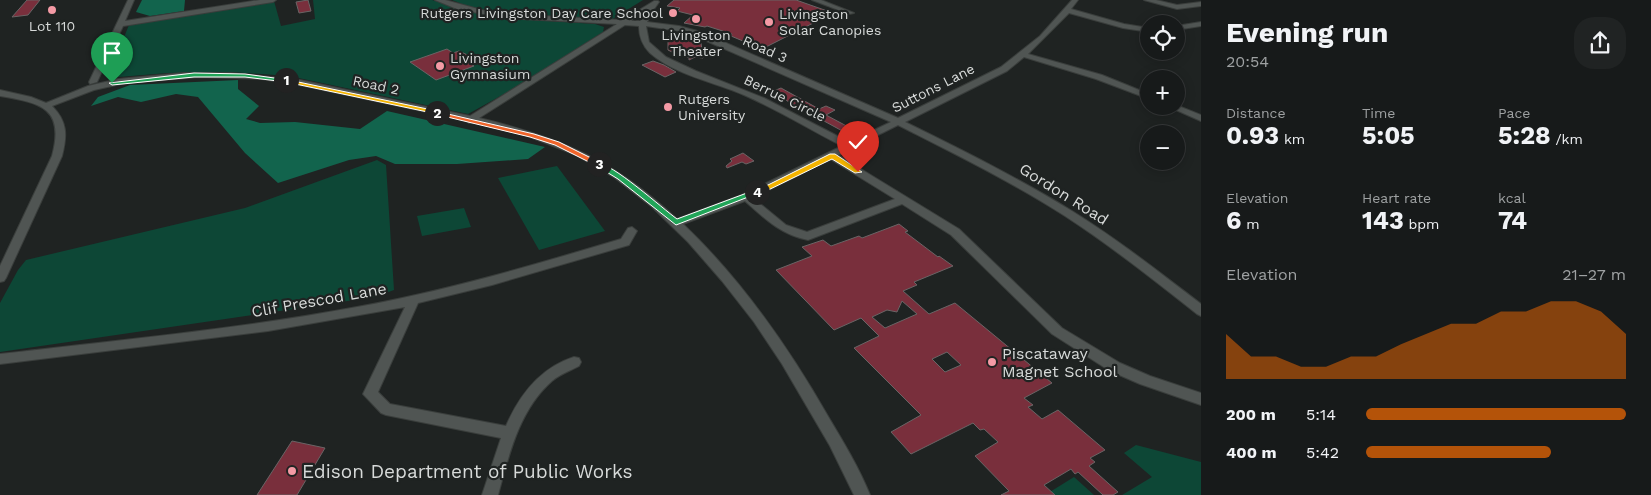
<!DOCTYPE html>
<meta charset="utf-8">
<style>
body{margin:0;font-family:"Work Sans",sans-serif;background:#202323;color:#f1f3f6;height:100vh;display:flex;flex-direction:column;font-size:19px;white-space:nowrap}
*{box-sizing:border-box;margin:0}
p{font-size:16px;color:#9ea1a2}
.icon{flex:none;width:28px;height:28px;fill:none;stroke:currentColor;stroke-width:2;stroke-linecap:round;stroke-linejoin:round}
.map{position:relative;flex:1;overflow:hidden}
.side{display:flex;flex-direction:column;background:#171a1a;width:450px}
.side>*{flex:none}
.controls{position:absolute;left:1140px;top:15px;display:grid;gap:10px}
.controls a{display:grid;place-items:center;width:45px;height:45px;border-radius:50%;background:#171a1a;box-shadow:0 2px 12px #0003,0 0 0 1px #363839;font-size:25px}
.pin{position:absolute;display:grid;place-items:center;width:42px;height:42px;color:#fff;margin:-51px -21px;border-radius:50% 50% 50% 0;rotate:-45deg;box-shadow:0 0 5px #0007}
.pin .icon{rotate:45deg}
.km{position:absolute;width:25px;height:25px;margin:-12px;border-radius:50%;background:#222;color:#fff;font-size:14px;line-height:25px;text-align:center}
.round{display:grid;place-items:center;flex:none;width:52px;height:52px;border-radius:20px;background:#202323}
.summary{display:flex;align-items:center;justify-content:space-between;height:85px;padding:0 25px}
h1{font-size:28px;font-weight:700;line-height:38px}
.figures{display:grid;grid-template-columns:repeat(3,1fr);gap:8px;height:85px;padding:5px 25px}
.figures div{display:grid;align-content:center}
.figures b{font-size:25px;font-weight:700}
.figures small{font-size:14px;font-weight:400}
.figures p{font-size:14px}
.chart{height:140px;padding:10px 25px}
.chart p{display:flex;justify-content:space-between}
.chart svg{width:100%;height:90px;margin-top:5px;fill:#b45309;opacity:.7}
ul{padding:0 25px;list-style:none;font-size:16px}
li{display:grid;grid-template-columns:80px 60px 1fr;align-items:center;height:38px}
li i{height:12px;border-radius:6px;background:#b45309}
main{display:flex;flex:1;min-height:0}
.map>svg:first-child{display:block}
.green{fill:#0d4736}
.forest{fill:#12644d}
.building{fill:#792f3c;stroke:#6a6465;fill-rule:evenodd}
.lines{fill:none;stroke-linecap:round;stroke-linejoin:round}
.minor-casing{stroke:#3a3e3c;stroke-width:2}
.minor{fill:#505553;fill-rule:evenodd}
.split-1{fill:#22a559;stroke:#fff}
.split-2{fill:#f5b400;stroke:#fff}
.split-3{fill:#f0652b;stroke:#fff}
.split-4{fill:#22a559;stroke:#fff}
.split-5{fill:#f5b400;stroke:#fff}
.poi-dot{fill:#f49aa5;stroke:#1f2322;stroke-width:2}
.labels{text-anchor:middle;dominant-baseline:central;stroke-width:4.5;stroke-linejoin:round;paint-order:stroke}
.far-poi-label{font-size:14px;fill:#d7dad9;stroke:#1f2322;text-anchor:start}
.far-street-label{font-size:14px;fill:#d7dad9;stroke:#1f2322}
.street-label{font-size:16px;fill:#d7dad9;stroke:#1f2322}
.poi-label{font-size:16px;fill:#d7dad9;stroke:#1f2322;text-anchor:start}
.near-poi-label{font-size:19px;fill:#d7dad9;stroke:#1f2322;text-anchor:start}
</style>
<main>
<div class="map">
<svg width="1201" height="495" viewBox="0 0 1201 495">
<rect width="100%" height="100%" fill="#1f2322"/>
<g class="green">
<polygon points="313,0 432,0 476,13 515,19 595,24 604,27 603,32 522,84 468,114 289,76 231,72 168,73 107,78 129,25 274,1 281,26 315,19"/>
<polygon points="452,0 643,0 611,20 510,14 467,6"/>
<polygon points="377,160 386,165 394,290 375,297 0,352 0,303 18,270 26,260 245,208"/>
<polygon points="557,166 605,231 539,250 498,178"/>
<polygon points="464,208 471,227 422,236 417,216"/>
<polygon points="1136,445 1201,462 1201,495 1122,495 1152,477 1124,453"/>
<polygon points="1074,477 1094,495 1045,495"/>
</g>
<g class="forest">
<polygon points="142,0 185,0 184,11 150,16 136,12"/>
<polygon points="238,80 238,89 259,106 246,119 260,123 295,122 360,129 387,111 545,147 528,159 457,164 395,164 376,156 349,160 278,183 245,153 198,97 176,94 141,102 118,97 91,106 98,97 130,85"/>
</g>
<g class="building">
<polygon points="27,0 40,0 28,15 12,17"/>
<polygon points="308,0 311,11 299,13 296,2"/>
<polygon points="674,0 796,0 833,13 762,49 731,36 732,34 707,26 705,27 684,23 693,15 677,11 680,8 667,6"/>
<polygon points="681,35 681,37 685,37 685,40 696,41 701,43 703,58 695,57 689,60 689,57 685,57 685,54 674,53 668,50 668,37"/>
<polygon points="447,49 453,53 459,51 476,59 467,62 474,66 436,80 410,62"/>
<polygon points="653,61 664,65 676,72 665,77 642,65"/>
<polygon points="781,88 819,109 826,106 835,110 826,115 854,130 846,133 771,92"/>
<polygon points="743,153 754,161 746,164 742,162 727,168 726,166 732,161 730,159"/>
<path d="M899,224L908,231L905,232L938,257L939,256L953,266L914,282L917,285L903,291L929,314L955,303L1052,383L1024,398L1033,405L1028,407L1042,419L1058,410L1105,450L1090,458L1095,462L1089,466L1118,492L1113,495H1103L1078,472L1075,474L1071,469L1044,485L1055,495H1001L1009,491L975,456L998,442L984,429L980,430L973,423L911,454L891,432L921,415L854,348L879,336L861,318L834,330L776,270L812,256L802,247L823,240L831,246L859,236L862,238ZM902,301L917,314L885,328L872,317L887,310L897,312ZM947,352L961,365L945,372L932,359Z"/>
<polygon points="292,441 325,448 297,495 257,495"/>
</g>
<g class="lines">
<g class="minor-casing">
<g id="minor">
<polygon points="128,0 134,0 125,21 260,0 276,0 273,2 123,26 97,82 90,84 89,82"/>
<path d="M435,0H445L482,10L504,14L623,20L654,1H658L659,2L652,12L647,22L679,26L701,32L898,118L1001,67L1040,36L1072,0H1078L1071,9L1124,24L1149,28V32L1123,28L1069,13L1028,54L1102,75L1149,94V99L1096,79L1024,57L1007,71L905,122C962,150 1018,178 1072,211C1117,239 1159,272 1201,304V316L1197,314C1154,280 1111,246 1065,216C1012,182 955,154 898,125L838,155L959,229L1062,328L1120,363L1150,376L1201,393V405L1140,384L1110,371L1052,334L951,235L902,204L808,240C781,235 764,218 745,201L683,224C742,280 789,348 829,418C844,443 859,468 870,495H854L830,446L782,364L754,322L722,281L688,242L652,207L615,178L576,155L525,135L474,122L469,123L465,120L300,85L262,79L199,77L125,83L94,90L52,106C68,122 67,136 62,156L6,278L4,281L0,282V266L52,156C65,108 41,103 0,96V90L31,97L46,103L88,86L118,79L183,73H231L300,80L470,116L617,24L504,18L457,9ZM644,12L640,21H631ZM625,25L639,26C639,36 642,45 650,53C675,75 714,82 744,95C778,110 809,129 842,146L742,195L677,219C615,161 560,137 479,118ZM646,26L679,31L695,36L891,122L849,142L764,98L696,71L666,57L649,42ZM830,159L895,199L807,232L786,225L753,198Z"/>
<polygon points="812,0 821,0 854,13 849,14"/>
<polygon points="1144,0 1156,0 1177,5 1201,2 1201,6 1177,9"/>
<polygon points="1201,22 1201,26 1176,30 1176,26"/>
<polygon points="1176,105 1201,115 1201,121 1167,106"/>
<path d="M632,227L637,231L629,245L492,285L418,303L378,392L390,404L506,426C520,394 540,368 574,357L579,358L581,362L579,366C570,371 560,374 552,381C519,410 509,455 498,495H482L501,438L386,415L381,413L363,394L405,307L268,331L0,364V354C119,340 239,329 357,307C446,291 534,265 621,239L628,228Z"/>
</g>
</g>
<use href="#minor" class="minor"/>
</g>
<polygon class="split-1" points="194,73 245,74 289,80 286,82 245,77 194,77 112,85 109,83"/>
<polygon class="split-2" points="284,79 437,111 440,113 437,114 286,82"/>
<polygon class="split-3" points="435,111 534,134 559,142 603,164 597,166 555,145 530,137 435,114"/>
<path class="split-4" d="M597,163C611,162 663,209 677,219L755,190L761,192L676,225L618,179L597,166Z"/>
<polygon class="split-5" points="830,154 835,154 862,172 855,173 832,159 760,194 754,192"/>
<g class="poi-dot">
<circle cx="52" cy="10" r="5"/>
<circle cx="673" cy="13" r="5"/>
<circle cx="696" cy="19" r="5"/>
<circle cx="769" cy="22" r="5"/>
<circle cx="440" cy="66" r="5"/>
<circle cx="668" cy="107" r="5"/>
<circle cx="992" cy="362" r="5"/>
<circle cx="292" cy="471" r="5"/>
</g>
<g class="labels">
<g class="far-poi-label">
<text x="663" y="13" text-anchor="end">Rutgers Livingston Day Care School</text>
<text x="779" y="14">Livingston<tspan x="779" dy="16">Solar Canopies</tspan></text>
<text x="52" y="26" text-anchor="middle">Lot 110</text>
<text x="696" y="35" text-anchor="middle">Livingston<tspan x="696" dy="16">Theater</tspan></text>
<text x="450" y="58">Livingston<tspan x="450" dy="16">Gymnasium</tspan></text>
<text x="678" y="99">Rutgers<tspan x="678" dy="16">University</tspan></text>
</g>
<g class="far-street-label">
<text transform="translate(765 49) rotate(24)">Road 3</text>
<text transform="translate(376 85) rotate(12)">Road 2</text>
<text transform="translate(933 88) rotate(-27)">Suttons Lane</text>
<text transform="translate(785 98) rotate(26)">Berrue Circle</text>
</g>
<g class="street-label">
<text transform="translate(1064 194) rotate(32)">Gordon Road</text>
<text transform="translate(319 300) rotate(-10)">Clif Prescod Lane</text>
</g>
<g class="poi-label">
<text x="1002" y="353">Piscataway<tspan x="1002" dy="18">Magnet School</tspan></text>
</g>
<g class="near-poi-label">
<text x="302" y="471">Edison Department of Public Works</text>
</g>
</g>
</svg>
<div class="controls">
<a><svg class="icon" aria-label="locate" viewBox="0 0 24 24"><circle cx="12" cy="12" r="6"/><path d="M12 2v4M12 18v4M2 12h4M18 12h4"/></svg></a>
<a>+</a>
<a>−</a>
</div>
<div class="pin" style="left:112px;top:83px;background:#1e9e55"><svg class="icon" aria-label="arrive" viewBox="0 0 24 24"><path d="M6 21V4h12l-3 4 3 4H6"/></svg></div>
<div class="pin" style="left:858px;top:172px;background:#d93025"><svg class="icon" aria-label="check" viewBox="0 0 24 24"><path d="M5 12l5 5 9-10"/></svg></div>
<b class="km" style="left:286px;top:80px">1</b>
<b class="km" style="left:437px;top:113px">2</b>
<b class="km" style="left:599px;top:164px">3</b>
<b class="km" style="left:757px;top:192px">4</b>
</div>
<section class="side">
<div class="summary"><div><h1>Evening run</h1><p>20:54</p></div><a class="round"><svg class="icon" aria-label="share" viewBox="0 0 24 24"><path d="M12 15V3M7 8l5-5 5 5M5 13v7h14v-7"/></svg></a></div>
<div class="figures">
<div><p>Distance</p><b>0.93<small> km</small></b></div>
<div><p>Time</p><b>5:05</b></div>
<div><p>Pace</p><b>5:28<small> /km</small></b></div>
</div>
<div class="figures">
<div><p>Elevation</p><b>6<small> m</small></b></div>
<div><p>Heart rate</p><b>143<small> bpm</small></b></div>
<div><p>kcal</p><b>74</b></div>
</div>
<div class="chart"><p><span>Elevation</span>21–27 m</p>
<svg viewBox="0 0 160 44" preserveAspectRatio="none"><path d="M0 44V22L10 33L20 33L30 38L40 38L50 33L60 33L70 27L80 22L90 17L100 17L110 11L120 11L130 6L140 6L150 11L160 22V44z"/></svg>
</div>
<ul>
<li><b>200 m</b>5:14<i style="width:100%"></i></li>
<li><b>400 m</b>5:42<i style="width:71%"></i></li>
</ul>
</section>
</main>
